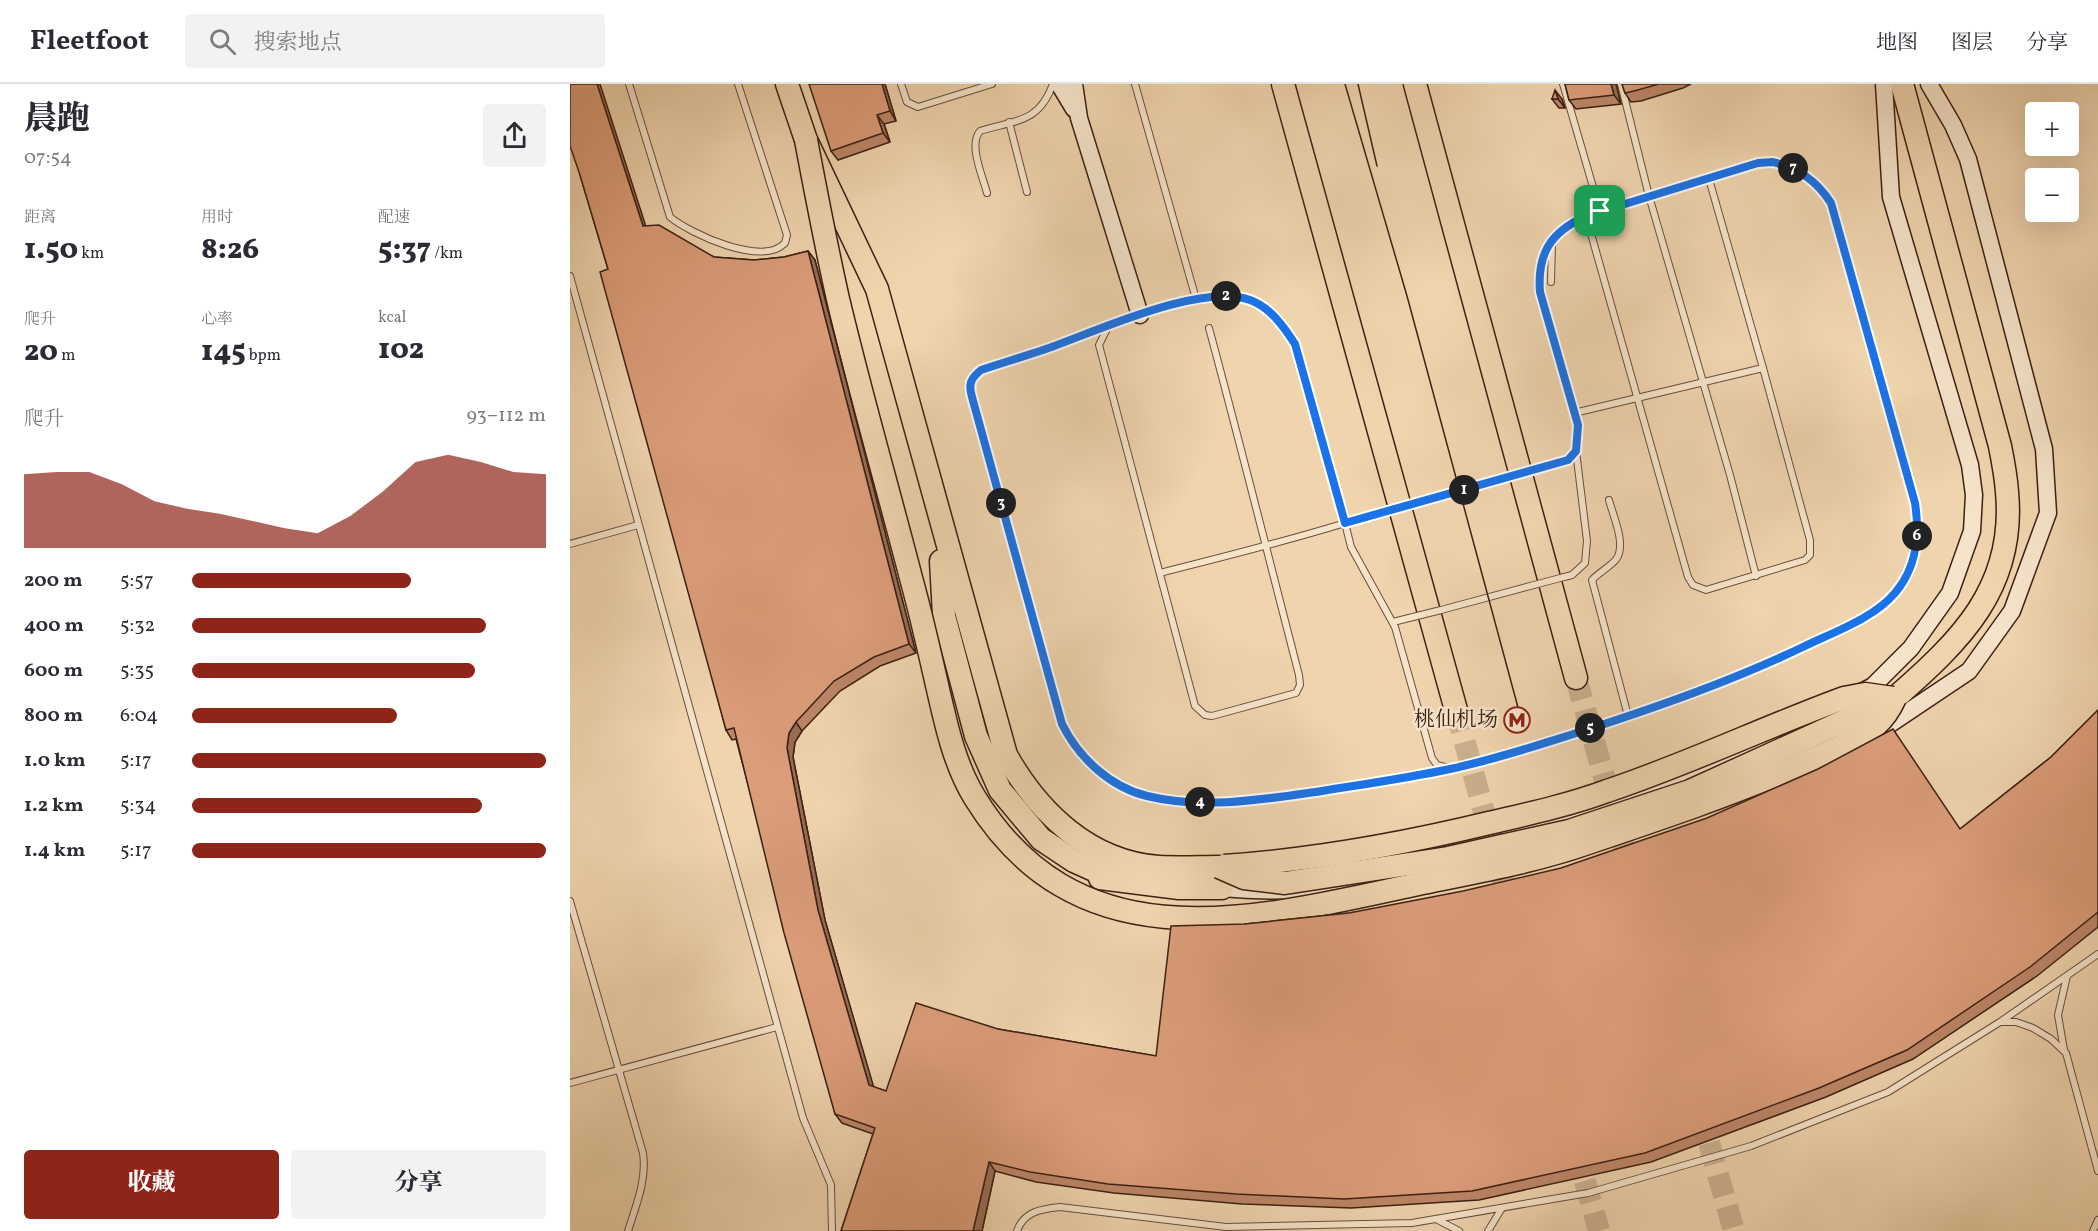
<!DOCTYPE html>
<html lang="zh">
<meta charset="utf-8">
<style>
body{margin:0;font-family:Vollkorn,"Noto Serif SC",serif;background:#f2f2f3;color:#2b2b33;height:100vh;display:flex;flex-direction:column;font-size:22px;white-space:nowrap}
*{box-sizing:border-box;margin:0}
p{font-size:20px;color:#7c7c81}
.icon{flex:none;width:33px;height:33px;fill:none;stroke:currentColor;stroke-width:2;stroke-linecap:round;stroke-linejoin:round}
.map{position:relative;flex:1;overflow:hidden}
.sheet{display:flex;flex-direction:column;background:#fff;width:570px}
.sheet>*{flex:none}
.tools{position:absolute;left:1455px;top:18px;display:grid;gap:12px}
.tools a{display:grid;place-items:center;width:54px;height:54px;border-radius:6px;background:#fff;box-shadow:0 6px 24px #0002;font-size:30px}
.pin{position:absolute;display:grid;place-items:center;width:51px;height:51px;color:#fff;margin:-26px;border-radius:12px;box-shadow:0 3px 9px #0006}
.km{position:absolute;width:30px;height:30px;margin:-15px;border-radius:50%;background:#222;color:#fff;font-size:16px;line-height:30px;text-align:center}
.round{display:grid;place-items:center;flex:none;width:63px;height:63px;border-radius:6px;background:#f2f2f3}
.summary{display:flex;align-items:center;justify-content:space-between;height:102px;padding:0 24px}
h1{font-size:33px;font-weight:800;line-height:45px}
.metrics{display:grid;grid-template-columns:repeat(3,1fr);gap:9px;height:102px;padding:6px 24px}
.metrics div{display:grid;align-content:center}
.metrics b{font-size:30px;font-weight:800}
.metrics small{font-size:16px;font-weight:400}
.metrics p{font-size:16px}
.chart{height:168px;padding:12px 24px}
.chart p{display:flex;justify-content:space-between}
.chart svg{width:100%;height:108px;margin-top:6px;fill:#8f2418;opacity:.7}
.action{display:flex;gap:12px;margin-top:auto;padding:12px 24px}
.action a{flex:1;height:69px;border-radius:6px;background:#8f2418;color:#fff;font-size:24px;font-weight:800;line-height:69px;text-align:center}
.action a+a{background:#f2f2f3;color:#2b2b33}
ul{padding:0 24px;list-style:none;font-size:20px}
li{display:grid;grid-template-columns:96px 72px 1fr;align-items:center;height:45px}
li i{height:15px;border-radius:8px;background:#8f2418}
header{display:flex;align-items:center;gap:36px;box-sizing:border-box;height:84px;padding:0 30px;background:#fff;border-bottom:2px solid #e1e1e2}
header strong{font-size:28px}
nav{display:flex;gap:33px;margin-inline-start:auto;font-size:21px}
.search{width:420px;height:54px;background:#f2f2f3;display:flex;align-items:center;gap:15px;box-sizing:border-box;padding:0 21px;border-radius:6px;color:#7c7c81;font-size:22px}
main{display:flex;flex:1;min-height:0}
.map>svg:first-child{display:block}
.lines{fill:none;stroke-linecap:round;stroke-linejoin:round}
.highway-tunnel{stroke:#cbb08f;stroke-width:22;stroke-dasharray:22 11;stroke-linecap:butt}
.lane-casing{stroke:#6a4e3a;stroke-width:8}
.secondary-casing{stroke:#3d2114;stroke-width:19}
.highway-casing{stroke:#3d2114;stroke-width:25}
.lane{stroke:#f5e3ca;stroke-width:6}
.secondary{stroke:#f5e3ca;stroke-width:16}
.highway{stroke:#efd4ae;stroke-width:22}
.tram{stroke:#3d2114;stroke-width:1.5}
.lane-bridge-casing{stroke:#6a4e3a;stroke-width:8;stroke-linecap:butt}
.highway-bridge-casing{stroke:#3d2114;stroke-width:25;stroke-linecap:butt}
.lane-bridge{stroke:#f5e3ca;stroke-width:6}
.highway-bridge{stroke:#efd4ae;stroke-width:22}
.wall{fill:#bc8668;stroke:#3d2114;stroke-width:1.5}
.shaded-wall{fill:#996d55;stroke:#3d2114;stroke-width:1.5}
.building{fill:#db9c79;stroke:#3d2114;stroke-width:1.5}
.route-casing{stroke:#fff;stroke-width:12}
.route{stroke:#1a73e8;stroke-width:8}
.labels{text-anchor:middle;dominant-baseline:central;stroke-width:5;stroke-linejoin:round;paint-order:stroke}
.poi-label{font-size:21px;fill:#3d2114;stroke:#f5e3ca;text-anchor:end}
</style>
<header>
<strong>Fleetfoot</strong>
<div class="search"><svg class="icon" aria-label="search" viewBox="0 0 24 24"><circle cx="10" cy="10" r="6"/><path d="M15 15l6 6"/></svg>搜索地点</div>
<nav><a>地图</a><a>图层</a><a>分享</a></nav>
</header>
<main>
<section class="sheet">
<div class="summary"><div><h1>晨跑</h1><p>07:54</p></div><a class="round"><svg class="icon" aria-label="share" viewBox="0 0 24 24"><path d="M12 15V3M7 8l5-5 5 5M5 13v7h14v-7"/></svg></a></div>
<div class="metrics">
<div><p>距离</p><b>1.50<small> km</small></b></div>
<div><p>用时</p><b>8:26</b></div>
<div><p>配速</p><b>5:37<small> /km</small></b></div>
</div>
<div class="metrics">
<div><p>爬升</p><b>20<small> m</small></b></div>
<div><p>心率</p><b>145<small> bpm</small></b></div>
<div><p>kcal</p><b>102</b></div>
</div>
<div class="chart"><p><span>爬升</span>93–112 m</p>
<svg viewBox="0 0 160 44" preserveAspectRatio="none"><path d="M0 44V14L10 13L20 13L30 18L40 25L50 28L60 30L70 33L80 36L90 38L100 31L110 21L120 9L130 6L140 9L150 13L160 14V44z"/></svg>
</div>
<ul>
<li><b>200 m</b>5:57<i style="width:62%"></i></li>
<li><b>400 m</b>5:32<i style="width:83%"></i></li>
<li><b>600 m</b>5:35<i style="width:80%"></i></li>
<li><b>800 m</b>6:04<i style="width:58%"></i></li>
<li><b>1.0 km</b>5:17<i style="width:100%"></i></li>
<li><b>1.2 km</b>5:34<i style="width:82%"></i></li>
<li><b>1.4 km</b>5:17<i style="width:100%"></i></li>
</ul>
<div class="action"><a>收藏</a><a>分享</a></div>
</section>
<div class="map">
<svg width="1528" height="1147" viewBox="0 0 1528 1147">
<rect width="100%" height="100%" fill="#efd4ae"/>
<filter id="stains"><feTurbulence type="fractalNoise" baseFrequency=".00333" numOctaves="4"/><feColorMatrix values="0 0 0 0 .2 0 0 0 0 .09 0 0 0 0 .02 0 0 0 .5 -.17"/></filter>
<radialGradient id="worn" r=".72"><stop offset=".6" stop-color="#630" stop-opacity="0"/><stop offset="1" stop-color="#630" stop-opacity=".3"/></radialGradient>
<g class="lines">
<g class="highway-tunnel">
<polyline points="1006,594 1062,791"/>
<polyline points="886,626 941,827"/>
<polyline points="1130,1027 1164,1147"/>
<polyline points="1006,1065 1029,1147"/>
</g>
<g class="lane-casing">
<g id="lane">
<path d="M59,0L100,133C121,150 192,183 215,159L217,151L168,0"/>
<polyline points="331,0 337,18 348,23 422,0"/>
<polyline points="565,0 626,215"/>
<polyline points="993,0 1030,127"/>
<polyline points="1051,0 1079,112 1160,391 1186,492"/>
<polyline points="439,38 457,108"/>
<path d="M417,109C413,93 398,61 410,47C446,36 469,39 483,0"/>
<polyline points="1016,132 1118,493 1123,501 1136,506 1235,476 1240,471 1240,456 1193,284"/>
<polyline points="0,192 233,1034 261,1101 262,1147"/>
<polyline points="981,198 982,160"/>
<path d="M539,241L411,286L401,297L399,304L492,640C509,673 540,703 577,712C634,726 695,715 752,707C795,700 838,694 880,685C924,676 968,661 1010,648C1087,623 1162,598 1235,562C1264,548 1304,534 1325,509C1347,483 1350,451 1345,419L1261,119C1244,92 1220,77 1188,79L1016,132C981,148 967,169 970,208L1008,341C1010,378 994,379 963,387"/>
<polyline points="1004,329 1193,284 1139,95"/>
<path d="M1039,416C1043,432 1056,459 1047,474C1043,481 1028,489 1022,496L1058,632"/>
<polyline points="841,421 939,393"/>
<polyline points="816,428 775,439 781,463 825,543 862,674 867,681 879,684"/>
<polyline points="0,460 68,441"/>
<path d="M590,489C652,473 714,458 775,439L725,260C714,243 700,222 679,216C637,203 579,228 539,241L529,261L625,622L635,631L642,632L726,609L730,601L729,591C699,475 670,359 639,244"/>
<polyline points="994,493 1002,491 1015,479 1017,457 1006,367"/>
<polyline points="871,526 964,501"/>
<polyline points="823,538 843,533"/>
<path d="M0,817L73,1069C77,1096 66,1121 58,1147"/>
<polyline points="1431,938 1446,938 1463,944 1481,955 1496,969 1528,1087"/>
<polyline points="1494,966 1488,931 1497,892"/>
<polyline points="0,999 207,943"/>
<polyline points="866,1135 889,1147"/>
<path d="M447,1147C454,1127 472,1125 490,1123L656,1143L842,1139L1018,1109L1181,1062L1318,1008L1430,938L1528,870"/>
<polyline points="918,1147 932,1124"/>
<polyline points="1523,1147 1528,1136"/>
</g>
</g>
<g class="secondary-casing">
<g id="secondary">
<polyline points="489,0 504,25"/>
<polyline points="504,0 509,34 570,231"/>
<polyline points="1286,611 1303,602 1341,564 1380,509 1402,447 1404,411 1400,381 1321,113 1314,0"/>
<polyline points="1305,650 1399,587 1442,527 1478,429 1474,365 1398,75 1383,41 1359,0"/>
<path d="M938,745C1040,725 1149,687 1240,636"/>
<path d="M652,804C711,810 763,804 821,796"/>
</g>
</g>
<g class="highway-casing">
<g id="highway">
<path d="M217,0L236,56L307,205L436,671C468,728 519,778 589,783C609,784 629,783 649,783"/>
<polyline points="713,0 886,626"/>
<polyline points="845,0 1006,594"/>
<polyline points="371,477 374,532 406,652 430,706 471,755 504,777 544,795"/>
<path d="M1325,614C1390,557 1446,504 1437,408C1436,393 1433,377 1430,362L1332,0"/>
<polyline points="530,794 609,804 652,804"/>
</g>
</g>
<use href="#lane" class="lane"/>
<use href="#secondary" class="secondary"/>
<use href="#highway" class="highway"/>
<g class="tram">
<polyline points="775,0 837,212 953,642"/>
<polyline points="788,0 807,82"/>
</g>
<g class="lane-bridge-casing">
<g id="lane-bridge">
<polyline points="939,393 963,387"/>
<polyline points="816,428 841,421"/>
<polyline points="964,501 994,493"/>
<polyline points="843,533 871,526"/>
</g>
</g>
<g class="highway-bridge-casing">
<g id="highway-bridge">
<path d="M236,56C246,109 256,162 268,215C290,308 317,401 341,494C351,530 359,566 367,601C376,640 384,680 405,714C506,878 674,838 834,803C894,790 957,780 1015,760C1086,736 1155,713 1223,684C1251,671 1281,661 1306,641C1315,633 1320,625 1325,614"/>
<path d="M654,782C743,776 832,760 919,739C958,730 999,721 1037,707C1118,680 1195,643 1274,614L1295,610L1323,614"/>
<polyline points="649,783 674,794 715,799 878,774 999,747 1120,707 1325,614"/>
</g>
</g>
<use href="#lane-bridge" class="lane-bridge"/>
<use href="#highway-bridge" class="highway-bridge"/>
</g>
<g class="wall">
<polygon points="315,0 326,37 314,40 320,58 268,76 261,67"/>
<polygon points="995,0 1046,0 1051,20 1006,25 999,16"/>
<polygon points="1052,0 1121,0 1113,4 1071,17 1061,18 1055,9"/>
<polygon points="982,15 992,15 995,24 989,24"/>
<polygon points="10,91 76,142 144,173 184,176 214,173 238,167 245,176 346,569 310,582 270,607 232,647 225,658 223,673 255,836 303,1003 316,1007 428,945 586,972 675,840 779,829 1390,745 1481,673 1528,626 1528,843 1467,892 1343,975 1256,1013 1081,1078 909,1116 781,1124 672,1120 544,1109 466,1098 425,1087 412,1147 271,1147 303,1050 272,1039 265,1030 166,655 162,656 156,646 38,185"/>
</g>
<g class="shaded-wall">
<polygon points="27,0 30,0 79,152 73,142"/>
<polygon points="312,0 315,0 326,37 320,27"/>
<polygon points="1041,0 1046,0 1051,20 1044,11"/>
<polygon points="985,6 992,15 995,24 988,15"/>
<polygon points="307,31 314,40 320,58 313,49"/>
<polygon points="238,167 245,176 346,569 339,560"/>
<polygon points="226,638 232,647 225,658 223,673 255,836 306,1011 299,1001 248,826 217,664 219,649"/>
<polygon points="419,1078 425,1087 412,1147 403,1147"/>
</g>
<g class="building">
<polygon points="0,0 27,0 73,142 89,141 144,173 184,176 214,173 238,167 339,560 304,573 264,597 226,638 219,649 217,664 248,826 299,1001 316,1007 346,919 428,945 586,972 601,842 675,840 779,829 893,807 991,784 1137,734 1248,685 1323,645 1390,745 1481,673 1528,626 1528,828 1460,883 1337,966 1249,1004 1075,1069 902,1107 774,1115 666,1110 538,1100 460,1088 419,1078 403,1147 271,1147 305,1044 265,1030 214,849 164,644 156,646 30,188 38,185 10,91 0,62"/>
<polygon points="239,0 312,0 320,27 307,31 313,49 261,67"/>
<polygon points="995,0 1041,0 1044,11 999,16"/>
<polygon points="1052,0 1089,0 1064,7 1055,9"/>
<polygon points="985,6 988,15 982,15"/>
</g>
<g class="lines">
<g class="route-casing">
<path id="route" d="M1203,78C1229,85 1246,96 1261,119L1345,419C1350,452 1347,483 1325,509C1304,534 1264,548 1235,562C1162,597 1087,623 1010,648C968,661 924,676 880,685C838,694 795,700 752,707C695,715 634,726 577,712C540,703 509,674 492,640L402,313C398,300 401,294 411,286C432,279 452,273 473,266C523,249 630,198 680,216C700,223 714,243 725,260L775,439L998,376L1006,367L1008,341L970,208C967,169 981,148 1016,132L1188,79Z"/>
</g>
<use href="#route" class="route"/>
</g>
<defs>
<g id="metro-ring" transform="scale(1.35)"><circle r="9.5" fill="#f5e3ca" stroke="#8f2418" stroke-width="1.5"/><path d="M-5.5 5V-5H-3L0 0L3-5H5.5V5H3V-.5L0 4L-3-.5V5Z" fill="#8f2418"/></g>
</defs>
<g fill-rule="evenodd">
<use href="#metro-ring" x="947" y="636"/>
</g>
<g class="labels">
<g class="poi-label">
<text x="928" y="636">桃仙机场</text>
</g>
</g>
<rect width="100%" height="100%" filter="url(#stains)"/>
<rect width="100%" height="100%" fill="url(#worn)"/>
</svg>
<div class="tools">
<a>+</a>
<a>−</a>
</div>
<div class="pin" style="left:1030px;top:127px;background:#1e9e55"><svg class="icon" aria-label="arrive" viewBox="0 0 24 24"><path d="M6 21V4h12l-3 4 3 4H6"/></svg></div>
<b class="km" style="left:894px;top:406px">1</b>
<b class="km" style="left:656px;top:212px">2</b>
<b class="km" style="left:431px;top:419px">3</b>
<b class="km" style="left:630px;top:718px">4</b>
<b class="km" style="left:1020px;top:644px">5</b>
<b class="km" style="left:1347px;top:452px">6</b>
<b class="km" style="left:1223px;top:84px">7</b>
</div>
</main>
